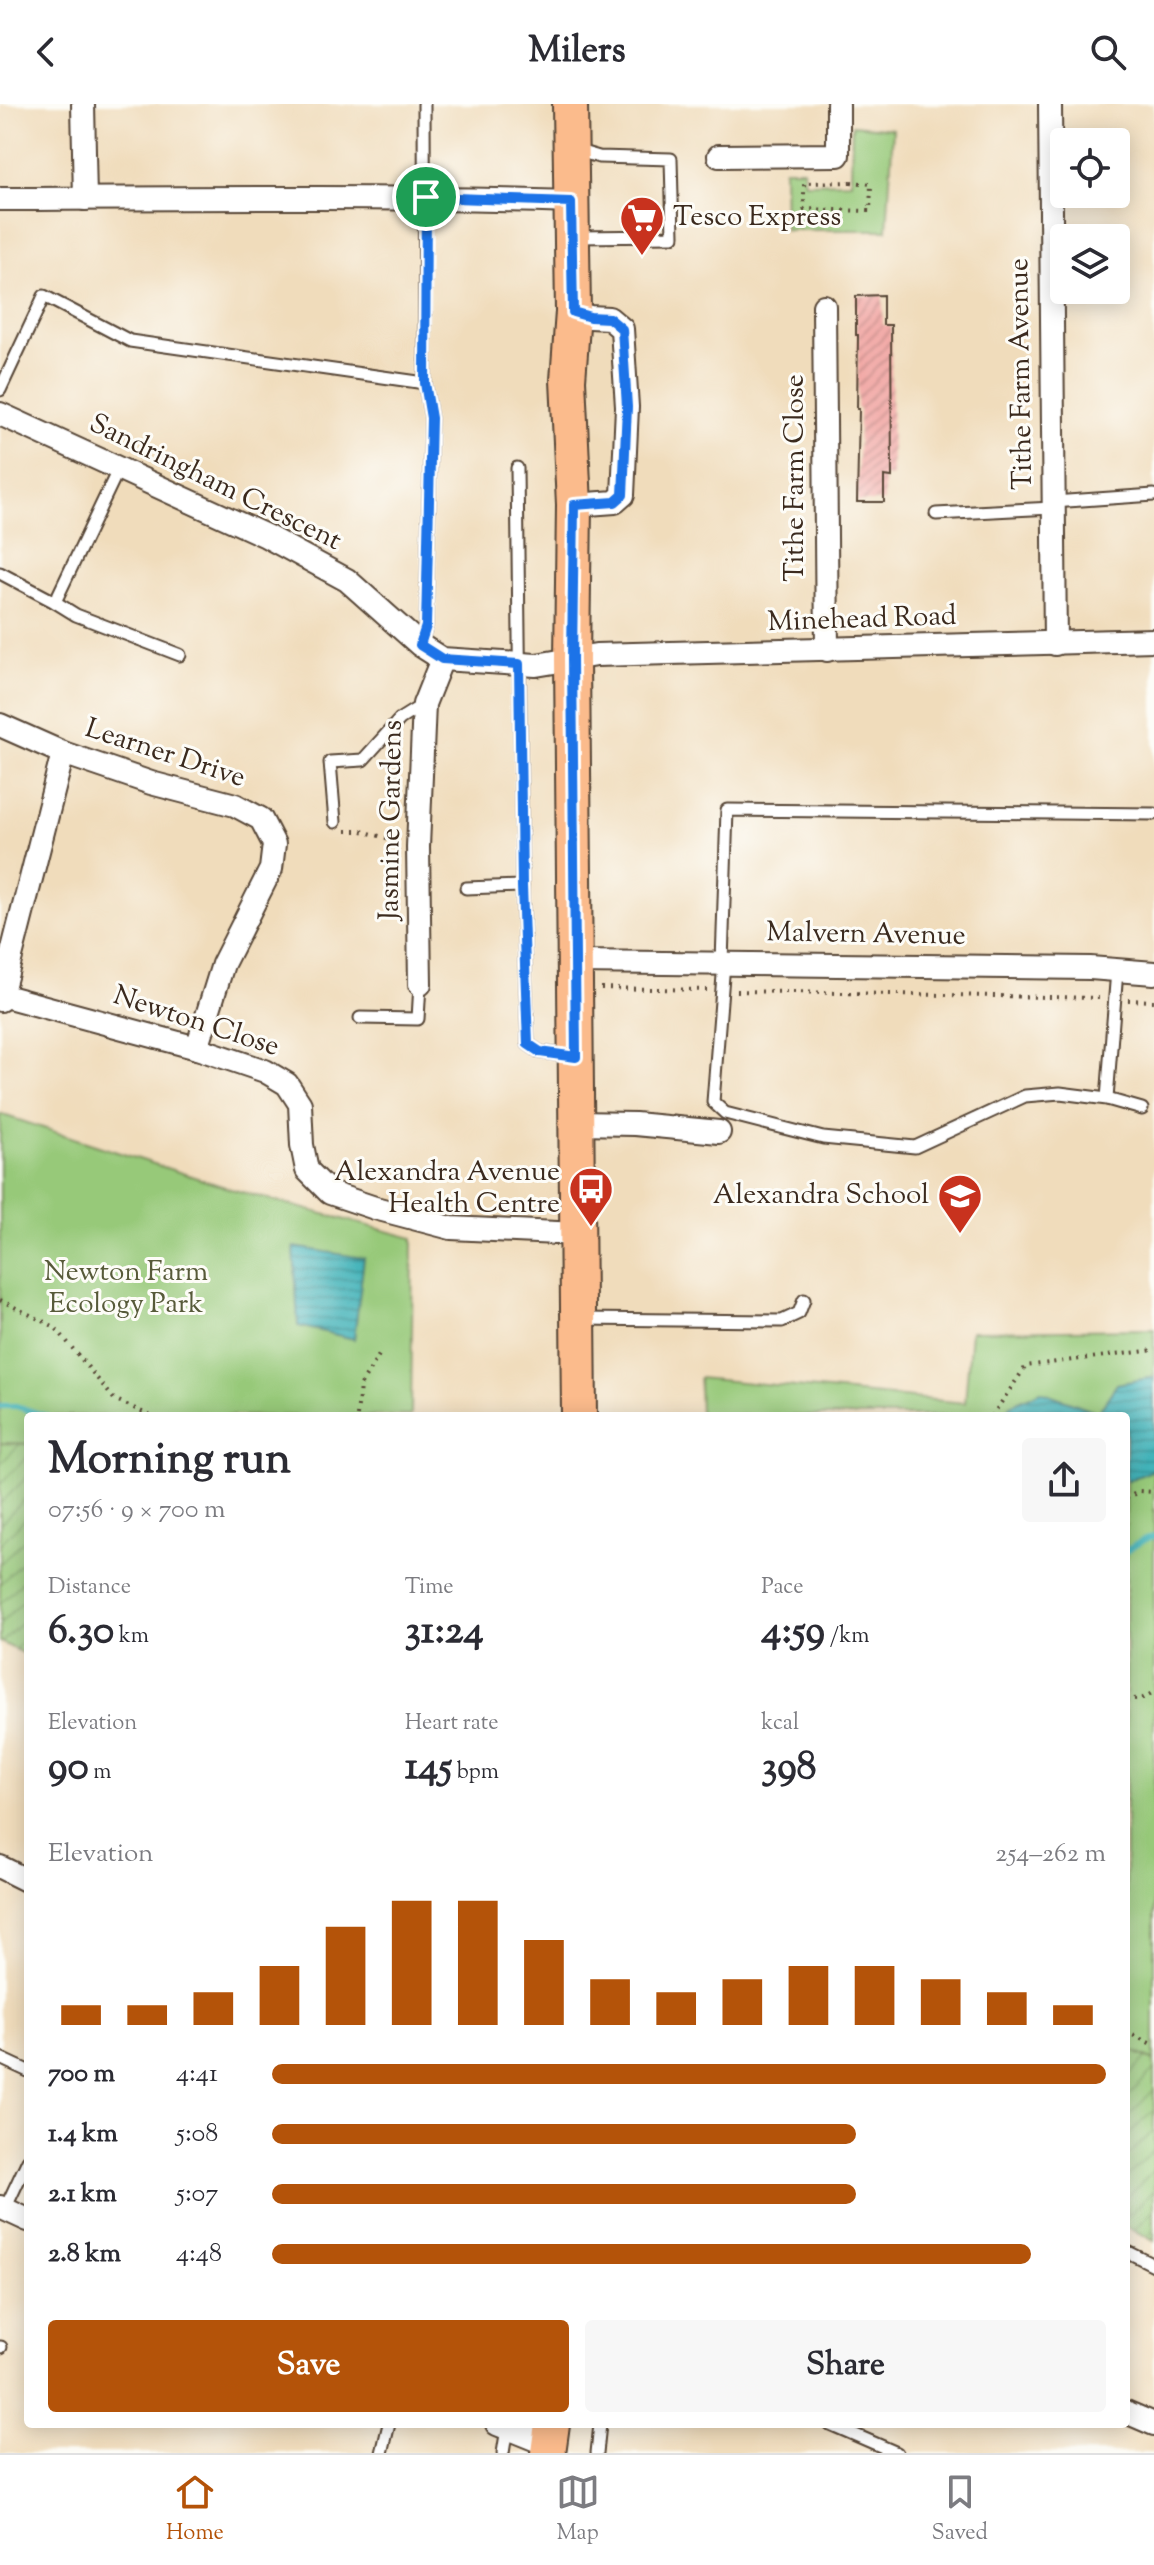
<!DOCTYPE html>
<meta charset="utf-8">
<style>
body{margin:0;font-family:"Sorts Mill Goudy",serif;background:#f7f7f7;color:#2b2b33;height:100vh;display:flex;flex-direction:column;font-size:30px;white-space:nowrap}
*{box-sizing:border-box;margin:0}
p{font-size:26px;color:#7c7c81}
.icon{flex:none;width:44px;height:44px;fill:none;stroke:currentColor;stroke-width:2;stroke-linecap:round;stroke-linejoin:round}
.map{position:relative;flex:1;overflow:hidden}
.sheet{position:absolute;left:24px;top:1308px;width:1106px;height:1016px;display:flex;flex-direction:column;background:#fff;border-radius:8px;box-shadow:0 4px 20px #0003}
.sheet>*{flex:none}
.tools{position:absolute;left:1050px;top:24px;display:grid;gap:16px}
.tools a{display:grid;place-items:center;width:80px;height:80px;border-radius:8px;background:#fff;box-shadow:0 4px 20px #0003;font-size:40px}
.pin{position:absolute;display:grid;place-items:center;width:68px;height:68px;color:#fff;margin:-34px;border:4px solid #fff;border-radius:50%;box-shadow:0 2px 8px #0007}
.round{display:grid;place-items:center;flex:none;width:84px;height:84px;border-radius:8px;background:#f7f7f7}
.overview{display:flex;align-items:center;justify-content:space-between;height:136px;padding:0 24px}
h1{font-size:44px;font-weight:700;line-height:60px}
.stats{display:grid;grid-template-columns:repeat(3,1fr);gap:12px;height:136px;padding:8px 24px}
.stats div{display:grid;align-content:center}
.stats b{font-size:40px;font-weight:700}
.stats small{font-size:22px;font-weight:400}
.stats p{font-size:22px}
.chart{height:224px;padding:16px 24px}
.chart p{display:flex;justify-content:space-between}
.chart svg{width:100%;height:144px;margin-top:8px;stroke:#b45309;stroke-width:6}
.primary-button{display:flex;gap:16px;margin-top:auto;padding:16px 24px}
.primary-button a{flex:1;height:92px;border-radius:8px;background:#b45309;color:#fff;font-size:32px;font-weight:700;line-height:92px;text-align:center}
.primary-button a+a{background:#f7f7f7;color:#2b2b33}
ul{padding:0 24px;list-style:none;font-size:26px}
li{display:grid;grid-template-columns:128px 96px 1fr;align-items:center;height:60px}
li i{height:20px;border-radius:10px;background:#b45309}
header{display:flex;justify-content:space-between;align-items:center;height:104px;padding:0 24px;background:#fff;font-size:36px;font-weight:700}
.menu{display:flex;justify-content:space-around;align-items:center;height:112px;border-top:2px solid #e1e1e2;background:#fff;font-size:22px;color:#7c7c81}
.menu a{display:grid;justify-items:center;gap:4px}
.menu .on{color:#b45309}
.map>svg:first-child{display:block}
.green{fill:#97c979;stroke:#697a4c;stroke-width:2}
.garden{fill:url(#garden-furrows);stroke:#697a4c;stroke-width:2}
.water{fill:url(#water-rules);stroke:#3f6e6c;stroke-width:2}
.lines{fill:none;stroke-linecap:round;stroke-linejoin:round}
.stream{stroke:#43b3b9;stroke-width:6}
.building{fill:url(#building-hatch)}
.lane-casing{stroke:#564536;stroke-width:15}
.street-casing{stroke:#564536;stroke-width:26}
.primary-casing{stroke:#564536;stroke-width:38}
.path{stroke:#564536;stroke-width:4;stroke-dasharray:2 6;stroke-linecap:butt}
.lane{stroke:#fff;stroke-width:11}
.street{stroke:#fff;stroke-width:22}
.primary{stroke:#fbbb8c;stroke-width:34}
.route-casing{stroke:#fff;stroke-width:16}
.route{stroke:#1a73e8;stroke-width:10}
.labels{text-anchor:middle;dominant-baseline:central;stroke-width:6;stroke-linejoin:round;paint-order:stroke}
.poi-label{font-size:28px;fill:#3b2a1e;stroke:#fdfcf7;text-anchor:end}
.street-label{font-size:28px;fill:#3b2a1e;stroke:#fdfcf7}
.park-label{font-size:28px;fill:#575a39;stroke:#fdfcf7}
</style>
<header><svg class="icon" aria-label="back" viewBox="0 0 24 24"><path d="M15 5l-7 7 7 7"/></svg>Milers<svg class="icon" aria-label="search" viewBox="0 0 24 24"><circle cx="10" cy="10" r="6"/><path d="M15 15l6 6"/></svg></header>
<div class="map">
<svg width="1154" height="2349" viewBox="0 0 1154 2349">
<defs>
<pattern id="garden-furrows" width="10" height="10" patternUnits="userSpaceOnUse" patternTransform="scale(2)"><rect width="10" height="10" fill="#97c979"/><path d="M-1 1l2-2M0 10L10 0M9 11l2-2" fill="none" stroke="#7ca363"/></pattern>
<pattern id="water-rules" width="6" height="5" patternUnits="userSpaceOnUse" patternTransform="scale(2)"><rect width="6" height="5" fill="#43b3b9"/><path d="M0 2.5h6" fill="none" stroke="#399296"/></pattern>
<pattern id="building-hatch" width="6" height="6" patternUnits="userSpaceOnUse" patternTransform="scale(2)"><rect width="6" height="6" fill="#f1a09e"/><path d="M-1 1l2-2M0 6l6-6M5 7l2-2" fill="none" stroke="#c48380"/></pattern>
</defs>
<rect width="100%" height="100%" fill="#fdfcf7"/>
<filter id="ink" filterUnits="userSpaceOnUse"><feTurbulence type="fractalNoise" baseFrequency=".0125" numOctaves="2"/><feDisplacementMap in="SourceGraphic" scale="16" xChannelSelector="R" yChannelSelector="G"/><feConvolveMatrix kernelMatrix="1 2 1 2 8 2 1 2 1" color-interpolation-filters="sRGB"/></filter>
<filter id="wash" filterUnits="userSpaceOnUse"><feTurbulence type="fractalNoise" baseFrequency=".006" numOctaves="4" result="noise"/><feDisplacementMap in="SourceGraphic" scale="32" xChannelSelector="R" yChannelSelector="G"/><feGaussianBlur stdDeviation="1.8" result="paint"/><feColorMatrix in="noise" values="0 0 0 0 0 0 0 0 0 0 0 0 0 0 0 0 0 1.4 0 .05"/><feComposite in="paint" operator="in"/></filter>
<g filter="url(#wash)">
<rect width="100%" height="100%" fill="#f0dcbb"/>
<g class="green">
<polygon points="852,21 893,25 887,126 785,126 784,65 803,65 805,79 851,78"/>
<polygon points="0,1010 231,1085 413,1134 411,1312 28,1312 28,1340 0,1339"/>
<polygon points="1154,1225 1154,1957 1126,1944 1126,1312 700,1312 699,1274 965,1299 971,1227"/>
</g>
<g class="garden">
<polygon points="0,1339 28,1340 28,1552 0,1538"/>
<polygon points="1126,1944 1154,1957 1154,2137 1126,2122"/>
</g>
<g class="water">
<polygon points="294,1143 364,1154 354,1235 298,1222"/>
<polygon points="1154,1273 1154,1366 1126,1377 1126,1312 1003,1312 1010,1301 1041,1287 1098,1308 1117,1280"/>
</g>
<g class="lines">
<g class="stream">
<polyline points="0,1302 16,1302 46,1312"/>
<polyline points="1126,1447 1145,1435 1154,1433"/>
</g>
</g>
<g id="blocks">
<polygon class="building" points="883,191 883,221 891,221 892,373 884,372 884,398 857,398 859,305 857,305 858,231 856,231 856,192"/>
</g>
</g>
<g filter="url(#ink)">
<use href="#blocks" fill-opacity="0" stroke="#564536" stroke-width="2"/>
<g class="lines">
<g class="lane-casing">
<g id="lane">
<polyline points="575,46 599,53 671,55 673,132 575,133"/>
<polyline points="0,286 44,192 130,237 425,279"/>
<polyline points="517,364 522,782 528,940 540,948 571,952"/>
<polyline points="1053,398 1154,391"/>
<polyline points="936,410 1053,404"/>
<polyline points="0,469 55,498 119,364"/>
<polyline points="55,498 76,511 180,551"/>
<polyline points="420,541 426,522 431,314 425,279 424,0"/>
<polyline points="335,718 330,658 363,656 400,615 424,600"/>
<polyline points="466,784 522,782"/>
<polyline points="722,858 727,706 1154,710"/>
<polyline points="724,859 713,998 725,1009 823,1034 915,1043 1025,992 1060,989 1107,995 1142,1005"/>
<polyline points="360,914 418,915 420,880"/>
<polyline points="1107,995 1117,866"/>
<polyline points="580,1215 782,1217 799,1209 804,1196"/>
<polyline points="0,1954 28,1967"/>
<polyline points="5,2105 28,2056"/>
<polyline points="1126,2147 1154,2161"/>
<polyline points="0,2243 1,2243"/>
<polyline points="830,2320 897,2349"/>
<polyline points="382,2349 389,2320"/>
<polyline points="503,2349 507,2324"/>
<polyline points="597,2349 600,2320"/>
</g>
</g>
<g class="street-casing">
<g id="street">
<polyline points="83,0 85,95"/>
<polyline points="1050,0 1055,540"/>
<polyline points="719,52 838,51 838,0"/>
<path d="M0,95C190,94 380,92 571,98"/>
<polyline points="824,202 827,546"/>
<polyline points="573,208 590,213 609,214 622,225 627,303 623,391 615,398 574,401"/>
<polyline points="0,310 266,432 347,476 420,541 442,555 536,561 596,551 1154,536"/>
<polyline points="0,621 63,649 151,679 235,701 261,715 274,740 271,765 223,860 197,944"/>
<polyline points="576,858 1090,864 1154,869"/>
<polyline points="420,880 418,743 424,600 442,555"/>
<polyline points="1,891 197,944 265,967 287,980 300,1000 302,1041 307,1066 330,1089 375,1104 451,1124 578,1130"/>
<polyline points="0,896 63,649"/>
<polyline points="576,1019 635,1020 719,1028"/>
<polyline points="0,1763 28,1777"/>
<polyline points="0,2103 28,2116"/>
<polyline points="1126,2308 1154,2320"/>
<polyline points="497,2320 549,2341"/>
</g>
</g>
<g class="primary-casing">
<g id="primary">
<polyline points="570,0 573,208 568,276 574,401 572,555 579,1312"/>
<polyline points="548,2349 552,2320"/>
</g>
</g>
<g class="path">
<polygon points="851,78 871,80 870,107 804,105 804,79"/>
<polyline points="346,727 362,727 400,738"/>
<polyline points="601,884 708,886"/>
<polyline points="737,887 1100,894"/>
<polyline points="1128,896 1154,897"/>
<polyline points="0,1196 55,1223 114,1295 151,1312"/>
<polyline points="357,1312 360,1282 379,1251"/>
<polyline points="992,1312 1026,1262 1154,1246"/>
<polyline points="1126,1395 1139,1387 1154,1388"/>
<polyline points="1126,1596 1143,1594 1154,1588"/>
<polyline points="1126,1928 1154,1941"/>
</g>
<use href="#lane" class="lane"/>
<use href="#street" class="street"/>
<use href="#primary" class="primary"/>
</g>
</g>
<g class="lines" filter="url(#ink)">
<g class="route-casing">
<polygon id="route" points="426,93 571,98 573,208 590,213 609,214 622,225 627,303 623,391 615,398 574,401 572,555 576,953 540,948 528,940 522,782 519,560 442,555 420,541 426,522 431,314 425,279"/>
</g>
<use href="#route" class="route"/>
</g>
<defs>
<g id="supermarket-pin" transform="scale(2.3)"><path d="M0 17L-7.5 6A9.5 9.5 0 1 1 7.5 6Z" fill="#c8321e" stroke="#fdfcf7"/><path d="M-6-5.5h2.5l.6 2H6L4.5 2H-2.5L-4.4-4H-6ZM-1.5 3.2a1.3 1.3 0 1 0 .1 0ZM3 3.2a1.3 1.3 0 1 0 .1 0Z" fill="#fff"/></g>
<g id="bus-pin" transform="scale(2.3)"><path d="M0 17L-7.5 6A9.5 9.5 0 1 1 7.5 6Z" fill="#c8321e" stroke="#fdfcf7"/><path d="M-5-6H5V4H4V6H2V4H-2V6H-4V4H-5ZM-3.5-4V0h7V-4ZM-3.5 1.2v1.5H-2V1.2ZM2 1.2v1.5H3.5V1.2Z" fill="#fff"/></g>
<g id="school-pin" transform="scale(2.3)"><path d="M0 17L-7.5 6A9.5 9.5 0 1 1 7.5 6Z" fill="#c8321e" stroke="#fdfcf7"/><path d="M0-5L7-2L0 1L-7-2ZM-4 1L0 2.5L4 1V4Q0 6-4 4Z" fill="#fff"/></g>
</defs>
<g fill-rule="evenodd">
<use href="#supermarket-pin" x="642" y="114"/>
<use href="#bus-pin" x="591" y="1085"/>
<use href="#school-pin" x="960" y="1092"/>
</g>
<g class="labels">
<g class="poi-label">
<text x="673" y="114" text-anchor="start">Tesco Express</text>
<text x="560" y="1069">Alexandra Avenue<tspan x="560" dy="32">Health Centre</tspan></text>
<text x="929" y="1092">Alexandra School</text>
</g>
<g class="street-label">
<text transform="translate(1022 270) rotate(-91)">Tithe Farm Avenue</text>
<text transform="translate(796 374) rotate(-90)">Tithe Farm Close</text>
<text transform="translate(215 379) rotate(26)">Sandringham Crescent</text>
<text transform="translate(862 516) rotate(-2)">Minehead Road</text>
<text transform="translate(165 650) rotate(18)">Learner Drive</text>
<text transform="translate(392 716) rotate(-89)">Jasmine Gardens</text>
<text transform="translate(866 831) rotate(1)">Malvern Avenue</text>
<text transform="translate(196 918) rotate(18)">Newton Close</text>
</g>
<g class="park-label">
<text x="126" y="1169">Newton Farm<tspan x="126" dy="32">Ecology Park</tspan></text>
</g>
</g>
</svg>
<div class="tools">
<a><svg class="icon" aria-label="locate" viewBox="0 0 24 24"><circle cx="12" cy="12" r="6"/><path d="M12 2v4M12 18v4M2 12h4M18 12h4"/></svg></a>
<a><svg class="icon" aria-label="layers" viewBox="0 0 24 24"><path d="M12 4l9 5-9 5-9-5zM3 14l9 5 9-5"/></svg></a>
</div>
<div class="pin" style="left:426px;top:93px;background:#1e9e55"><svg class="icon" aria-label="arrive" viewBox="0 0 24 24"><path d="M6 21V4h12l-3 4 3 4H6"/></svg></div>
<section class="sheet">
<div class="overview"><div><h1>Morning run</h1><p>07:56 · 9 × 700 m</p></div><a class="round"><svg class="icon" aria-label="share" viewBox="0 0 24 24"><path d="M12 15V3M7 8l5-5 5 5M5 13v7h14v-7"/></svg></a></div>
<div class="stats">
<div><p>Distance</p><b>6.30<small> km</small></b></div>
<div><p>Time</p><b>31:24</b></div>
<div><p>Pace</p><b>4:59<small> /km</small></b></div>
</div>
<div class="stats">
<div><p>Elevation</p><b>90<small> m</small></b></div>
<div><p>Heart rate</p><b>145<small> bpm</small></b></div>
<div><p>kcal</p><b>398</b></div>
</div>
<div class="chart"><p><span>Elevation</span>254–262 m</p>
<svg viewBox="0 0 160 44" preserveAspectRatio="none"><path d="M5 44V38M15 44V38M25 44V34M35 44V26M45 44V14M55 44V6M65 44V6M75 44V18M85 44V30M95 44V34M105 44V30M115 44V26M125 44V26M135 44V30M145 44V34M155 44V38"/></svg>
</div>
<ul>
<li><b>700 m</b>4:41<i style="width:100%"></i></li>
<li><b>1.4 km</b>5:08<i style="width:70%"></i></li>
<li><b>2.1 km</b>5:07<i style="width:70%"></i></li>
<li><b>2.8 km</b>4:48<i style="width:91%"></i></li>
</ul>
<div class="primary-button"><a>Save</a><a>Share</a></div>
</section>
</div>
<nav class="menu">
<a class="on"><svg class="icon" aria-label="home" viewBox="0 0 24 24"><path d="M3 11l9-7 9 7M6 9v11h12V9"/></svg>Home</a>
<a><svg class="icon" aria-label="map" viewBox="0 0 24 24"><path d="M3 6l6-2 6 2 6-2v14l-6 2-6-2-6 2zM9 4v14M15 6v14"/></svg>Map</a>
<a><svg class="icon" aria-label="saved" viewBox="0 0 24 24"><path d="M7 4h10v16l-5-4-5 4z"/></svg>Saved</a>
</nav>
